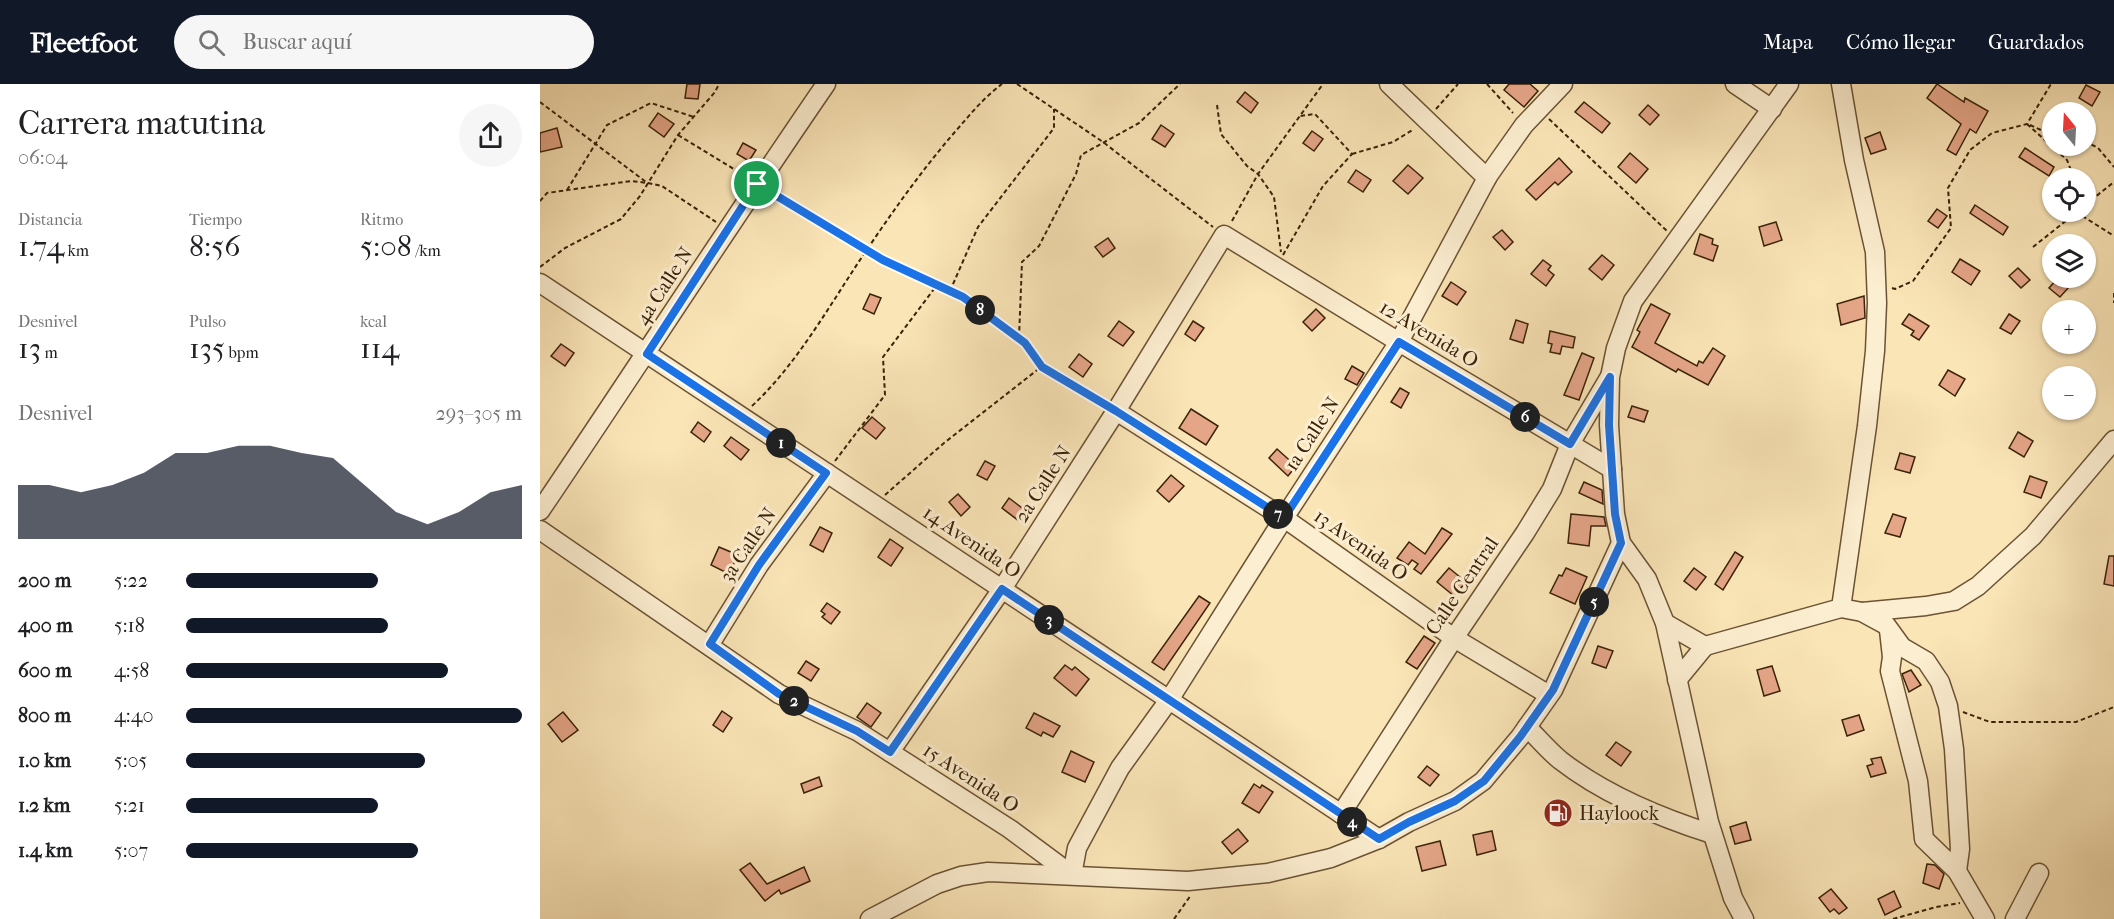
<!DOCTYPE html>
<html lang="es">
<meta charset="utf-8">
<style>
body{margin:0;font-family:"IM FELL French Canon",serif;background:#f6f6f6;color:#202124;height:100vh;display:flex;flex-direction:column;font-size:22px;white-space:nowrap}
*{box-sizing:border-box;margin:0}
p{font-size:20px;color:#757577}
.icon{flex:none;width:33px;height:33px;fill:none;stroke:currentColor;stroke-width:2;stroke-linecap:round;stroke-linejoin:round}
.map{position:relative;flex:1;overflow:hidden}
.drawer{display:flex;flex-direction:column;background:#fff;width:540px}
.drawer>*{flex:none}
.needle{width:39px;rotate:342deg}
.controls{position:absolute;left:1502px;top:18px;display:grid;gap:12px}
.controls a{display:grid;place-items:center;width:54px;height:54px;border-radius:50%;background:#fff;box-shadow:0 2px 4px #0004;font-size:30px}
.pin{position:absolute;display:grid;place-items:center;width:51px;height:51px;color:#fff;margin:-26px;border:3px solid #fff;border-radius:50%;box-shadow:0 2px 6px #0007}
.km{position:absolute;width:30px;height:30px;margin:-15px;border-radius:50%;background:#222;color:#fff;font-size:16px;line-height:30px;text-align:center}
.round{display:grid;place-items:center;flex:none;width:63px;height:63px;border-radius:32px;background:#f6f6f6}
.head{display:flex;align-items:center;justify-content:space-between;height:102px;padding:0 18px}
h1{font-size:33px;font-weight:600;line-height:45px}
.metrics{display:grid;grid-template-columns:repeat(3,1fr);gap:9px;height:102px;padding:6px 18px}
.metrics div{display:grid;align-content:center}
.metrics b{font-size:30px;font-weight:600}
.metrics small{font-size:16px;font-weight:400}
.metrics p{font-size:16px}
.chart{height:168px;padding:12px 18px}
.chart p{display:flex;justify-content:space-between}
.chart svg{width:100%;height:108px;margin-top:6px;fill:#111827;opacity:.7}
ul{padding:0 18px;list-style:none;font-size:20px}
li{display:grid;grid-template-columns:96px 72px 1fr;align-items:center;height:45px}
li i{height:15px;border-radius:8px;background:#111827}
header{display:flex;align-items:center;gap:36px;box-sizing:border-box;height:84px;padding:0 30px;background:#111827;color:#fff}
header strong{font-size:28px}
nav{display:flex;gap:33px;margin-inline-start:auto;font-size:21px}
.search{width:420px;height:54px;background:#f6f6f6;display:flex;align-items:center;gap:15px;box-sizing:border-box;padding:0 21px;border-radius:33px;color:#757577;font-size:22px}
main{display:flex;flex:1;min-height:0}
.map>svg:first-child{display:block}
.building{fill:#e5a688;stroke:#3b2208;stroke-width:1.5}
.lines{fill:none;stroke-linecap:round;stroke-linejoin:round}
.minor-casing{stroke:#6b5334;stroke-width:21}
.path{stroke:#3b2208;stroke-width:2;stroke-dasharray:4.5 3;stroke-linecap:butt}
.minor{stroke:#fceed0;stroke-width:18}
.route-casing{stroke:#fff;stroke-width:12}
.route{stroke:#1a73e8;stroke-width:8}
.labels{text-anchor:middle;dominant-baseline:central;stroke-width:6;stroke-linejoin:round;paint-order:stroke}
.street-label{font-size:20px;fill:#3b2208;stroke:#fceed0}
.poi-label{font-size:20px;fill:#3b2208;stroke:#fceed0;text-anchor:start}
</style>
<header>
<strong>Fleetfoot</strong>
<div class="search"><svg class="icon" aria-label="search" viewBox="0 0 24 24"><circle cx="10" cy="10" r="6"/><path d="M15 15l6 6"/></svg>Buscar aquí</div>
<nav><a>Mapa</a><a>Cómo llegar</a><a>Guardados</a></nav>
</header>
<main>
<section class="drawer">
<div class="head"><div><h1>Carrera matutina</h1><p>06:04</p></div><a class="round"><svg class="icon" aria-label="share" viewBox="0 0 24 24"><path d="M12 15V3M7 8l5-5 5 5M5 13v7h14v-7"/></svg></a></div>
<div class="metrics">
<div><p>Distancia</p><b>1.74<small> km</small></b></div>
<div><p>Tiempo</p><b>8:56</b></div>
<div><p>Ritmo</p><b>5:08<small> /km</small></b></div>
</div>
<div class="metrics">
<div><p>Desnivel</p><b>13<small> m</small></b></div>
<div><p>Pulso</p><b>135<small> bpm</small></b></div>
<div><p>kcal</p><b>114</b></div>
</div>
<div class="chart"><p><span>Desnivel</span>293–305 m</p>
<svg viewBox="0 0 160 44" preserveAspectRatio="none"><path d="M0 44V22L10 22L20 25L30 22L40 17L50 9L60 9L70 6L80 6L90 9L100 11L110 22L120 33L130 38L140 33L150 25L160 22V44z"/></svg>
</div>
<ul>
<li><b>200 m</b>5:22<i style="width:57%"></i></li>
<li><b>400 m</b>5:18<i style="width:60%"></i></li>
<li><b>600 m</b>4:58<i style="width:78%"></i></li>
<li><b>800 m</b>4:40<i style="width:100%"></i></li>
<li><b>1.0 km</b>5:05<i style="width:71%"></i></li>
<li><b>1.2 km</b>5:21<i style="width:57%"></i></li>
<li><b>1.4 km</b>5:07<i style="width:69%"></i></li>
</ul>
</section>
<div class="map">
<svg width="1574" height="835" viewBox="0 0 1574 835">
<rect width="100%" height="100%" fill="#fae5b7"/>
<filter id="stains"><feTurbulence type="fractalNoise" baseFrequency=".00333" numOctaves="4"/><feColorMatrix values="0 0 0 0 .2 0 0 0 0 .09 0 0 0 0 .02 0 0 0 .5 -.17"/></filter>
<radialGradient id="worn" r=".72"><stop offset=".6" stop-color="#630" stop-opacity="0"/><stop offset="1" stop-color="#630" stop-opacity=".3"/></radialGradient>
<g class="building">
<polygon points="147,0 160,0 158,15 145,14"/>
<polygon points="969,0 990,0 998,7 984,23 964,6"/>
<polygon points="1397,0 1424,18 1425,14 1448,27 1436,49 1430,45 1416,71 1407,66 1421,40 1387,14"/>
<polygon points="1546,1 1560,8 1552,22 1539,14"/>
<polygon points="705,8 718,19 711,29 697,18"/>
<polygon points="1044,18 1070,39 1062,49 1035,28"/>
<polygon points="1108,21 1119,31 1110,41 1099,31"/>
<polygon points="118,29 134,40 124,53 109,42"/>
<polygon points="621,41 634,50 625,63 612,55"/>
<polygon points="17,44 22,63 0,68 0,49"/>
<polygon points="772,47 783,55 774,67 763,59"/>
<polygon points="1340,48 1346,65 1331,70 1325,54"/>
<polygon points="203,59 216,66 209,77 197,70"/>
<polygon points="1485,64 1514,83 1509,92 1479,73"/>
<polygon points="1090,69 1108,85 1096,99 1078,83"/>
<polygon points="1019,74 1032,88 1018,101 1015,98 996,116 986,106"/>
<polygon points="868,81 883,94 868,110 853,97"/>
<polygon points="816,86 831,96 823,108 808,98"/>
<polygon points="1435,121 1468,143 1463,151 1430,129"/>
<polygon points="1397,125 1407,132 1398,144 1388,137"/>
<polygon points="1236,138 1242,156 1224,162 1219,143"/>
<polygon points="962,146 973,158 965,166 953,153"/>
<polygon points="1160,150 1173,155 1172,160 1178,162 1173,177 1154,170"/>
<polygon points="568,154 575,164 563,173 555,163"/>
<polygon points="1062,171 1074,181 1062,196 1049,185"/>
<polygon points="1420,175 1440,187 1431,201 1412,188"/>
<polygon points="1003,176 1011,182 1008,186 1014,191 1006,202 991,190"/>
<polygon points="1478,184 1490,196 1481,204 1469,192"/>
<polygon points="1518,194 1530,202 1520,213 1509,204"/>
<polygon points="911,198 926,208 917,221 902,212"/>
<polygon points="330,210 341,214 334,230 323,225"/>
<polygon points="1324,212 1325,234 1301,241 1297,220"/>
<polygon points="1111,220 1130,230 1115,259 1157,282 1159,277 1163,279 1173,264 1185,272 1168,301 1138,285 1136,288 1092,263 1100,248 1097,246"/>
<polygon points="776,225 785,234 772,247 763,238"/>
<polygon points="1369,230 1389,242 1379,256 1371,251 1374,247 1362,240"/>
<polygon points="1469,230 1480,237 1471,250 1460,244"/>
<polygon points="976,236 988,240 983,259 970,255"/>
<polygon points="579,237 594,248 583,262 568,252"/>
<polygon points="653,237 664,244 655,257 645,250"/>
<polygon points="1010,247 1035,253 1033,264 1022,262 1020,270 1010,268 1012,260 1008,259"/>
<polygon points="21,260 34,269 25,282 11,272"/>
<polygon points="1042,269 1054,274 1039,316 1024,311"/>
<polygon points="539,270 552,280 543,293 529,283"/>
<polygon points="812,282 824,289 817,301 805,295"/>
<polygon points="1408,286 1425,295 1415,312 1399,301"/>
<polygon points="860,304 869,309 861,324 851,318"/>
<polygon points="1092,322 1108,327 1104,338 1088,333"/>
<polygon points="651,325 678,342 666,361 639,344"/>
<polygon points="332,333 345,344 336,355 322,344"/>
<polygon points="158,338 171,348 164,358 151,348"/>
<polygon points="1478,348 1493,357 1484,373 1469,364"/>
<polygon points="191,353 209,366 201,376 184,362"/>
<polygon points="737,365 756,382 748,392 729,374"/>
<polygon points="1360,369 1375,373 1370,389 1355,385"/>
<polygon points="445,377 455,382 447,396 437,391"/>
<polygon points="631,391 644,402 629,418 617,407"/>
<polygon points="1490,392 1507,398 1501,414 1484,408"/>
<polygon points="1044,398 1062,406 1063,420 1039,409"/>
<polygon points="418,410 430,423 421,432 409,418"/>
<polygon points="469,414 486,427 479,437 462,424"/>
<polygon points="1031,430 1064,433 1066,442 1051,442 1049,462 1028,459"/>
<polygon points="1353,430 1366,434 1360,453 1345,449"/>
<polygon points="280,443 292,449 283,468 270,461"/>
<polygon points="902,444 912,450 881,490 874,485 878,480 872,476 868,481 857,474 869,458 885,470"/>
<polygon points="350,455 363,464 351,482 338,473"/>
<polygon points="179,463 198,471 189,490 171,481"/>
<polygon points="1195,468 1203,473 1183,506 1175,500"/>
<polygon points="1569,472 1574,472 1574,502 1564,500"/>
<polygon points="909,484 926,498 914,512 897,498"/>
<polygon points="1026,484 1047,493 1035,520 1010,509 1019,491 1022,492"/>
<polygon points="1154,484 1166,493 1156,506 1144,497"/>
<polygon points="659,512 670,519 624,586 612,578"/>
<polygon points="287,519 300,528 291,540 282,533 285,530 281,527"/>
<polygon points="884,552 895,559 877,585 866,578"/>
<polygon points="1058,562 1073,567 1066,584 1052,579"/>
<polygon points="266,577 279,585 271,597 258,589"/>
<polygon points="525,581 532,586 535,583 549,595 536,612 514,594"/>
<polygon points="1232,582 1240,607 1224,612 1217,586"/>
<polygon points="1371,586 1381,601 1369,608 1362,590"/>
<polygon points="327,619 341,629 331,643 317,633"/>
<polygon points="182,627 192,634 183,648 173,641"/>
<polygon points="23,628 38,646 22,658 8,640"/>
<polygon points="494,629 520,642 513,653 503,648 501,652 486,644"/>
<polygon points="1319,631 1324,646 1307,652 1302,636"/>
<polygon points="1076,658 1091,668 1081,682 1066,671"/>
<polygon points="531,667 554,678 545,698 522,688"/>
<polygon points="1341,673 1346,689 1331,693 1327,682 1333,680 1331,675"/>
<polygon points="887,682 899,691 890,702 878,693"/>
<polygon points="279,693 282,702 264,709 261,700"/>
<polygon points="714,700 720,704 722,701 733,708 719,729 702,719"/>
<polygon points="1206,738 1211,756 1195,760 1190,743"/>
<polygon points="698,745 708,757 692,770 682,758"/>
<polygon points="952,747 956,766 937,771 933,751"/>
<polygon points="900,757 906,781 882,787 876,763"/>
<polygon points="210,779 227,800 264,783 270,797 241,810 239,806 225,817 200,786"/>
<polygon points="1387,780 1395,781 1404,790 1399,805 1383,799"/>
<polygon points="1291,805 1307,824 1299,830 1294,825 1290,828 1279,814"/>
<polygon points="1354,807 1361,823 1345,831 1338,815"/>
</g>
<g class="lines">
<g class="minor-casing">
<g id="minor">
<polyline points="849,0 947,94"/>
<polyline points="1195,0 1232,25"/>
<polyline points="1301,0 1314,76 1335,168 1337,219 1335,267 1327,342 1301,524 1322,528 1346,541 1362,563 1386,577 1400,598 1408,622 1414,665 1420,765 1417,787"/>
<polyline points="0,199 839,755"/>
<polyline points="576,327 744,434 914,554 1009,611"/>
<path d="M0,427C96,285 189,141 286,0"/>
<polyline points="0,446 239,610 317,647 470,745 532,791"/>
<polyline points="1081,459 1107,495 1125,539 1169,738 1193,814 1204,835"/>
<polyline points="1322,528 1386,522 1414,517 1438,502 1493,452 1574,356"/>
<polyline points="1125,539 1165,562 1301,524"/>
<polyline points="1349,546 1352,573 1350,587 1378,697 1384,755 1417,787 1445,835"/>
<polyline points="170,560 219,481 287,389"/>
<polyline points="1137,596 1165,562"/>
<path d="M987,643C998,654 1008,666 1020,676C1065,711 1118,733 1172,750"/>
<polyline points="350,668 462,505 576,327 684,151 859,258 1072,385"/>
<polyline points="801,730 914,554 985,449 1012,405 1030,360 1069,294"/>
<polyline points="532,791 537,764 580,684 629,616 744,434 859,258 948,92 984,41 1023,0"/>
<polyline points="330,835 397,800 421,792 448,788 648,797 728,789 791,774 839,755 869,738 915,717 943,697 980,653 1013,606 1081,459 1075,430 1069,341 1070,293 1076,264 1093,217 1249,0"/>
<polyline points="1475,835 1499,789"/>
</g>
</g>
<g class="path">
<polyline points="477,0 563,58 673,143"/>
<polyline points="947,0 973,29"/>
<polyline points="0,18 106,98"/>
<polyline points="677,21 681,50 707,82 718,90 734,113 741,168"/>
<polyline points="896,25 918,0"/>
<polyline points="1009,35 1127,147"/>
<polyline points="1487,40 1527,76 1534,94"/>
<polyline points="1490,41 1512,51"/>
<polyline points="138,51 207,93"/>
<polyline points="1545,57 1558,64 1574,83"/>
<polyline points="812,70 853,58 874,45"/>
<polyline points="27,106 67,41 111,19 154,33"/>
<polyline points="229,107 343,176 423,213 485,259 502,283 563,320"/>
<polyline points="0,117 7,109 91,97 108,99 122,102 176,138"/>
<polyline points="1545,121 1574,98"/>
<polyline points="1536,128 1574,152"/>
<polyline points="692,137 718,90 783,0"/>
<polyline points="1493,163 1537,128"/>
<polyline points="743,171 783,102 812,70 775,30 760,32"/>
<polyline points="0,183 25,164 81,135 100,112 138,51 175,8 179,0"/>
<polyline points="1352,204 1355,205 1373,197 1411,144 1408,104 1430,66 1452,49 1487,40 1511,0"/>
<polyline points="410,207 438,143 514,44 514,25"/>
<polyline points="1574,209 1574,219"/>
<polyline points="479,254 482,178 499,162 536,90 541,71 599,39 640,0"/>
<path d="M212,322C259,278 290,220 326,167C353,127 382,86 414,49C429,32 443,14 462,0"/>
<polyline points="295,377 345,311 343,273 397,201"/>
<polyline points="345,411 404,359 501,283"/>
<polyline points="1423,628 1450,638 1536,638 1574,623"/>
<polyline points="634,835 651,811"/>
<polyline points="1353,835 1396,823 1420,819"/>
</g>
<use href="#minor" class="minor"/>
</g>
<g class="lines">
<g class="route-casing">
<polygon id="route" points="217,100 343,176 423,213 485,259 502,283 576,327 744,434 859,258 1030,360 1070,293 1069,341 1075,430 1081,459 1013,606 980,653 944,697 915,717 869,738 839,755 462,505 350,668 317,647 239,610 170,560 219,481 286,389 107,270"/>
</g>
<use href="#route" class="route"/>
</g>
<defs>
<g id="fuel-disc" transform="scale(1.5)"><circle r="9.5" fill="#8f2418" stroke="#fceed0"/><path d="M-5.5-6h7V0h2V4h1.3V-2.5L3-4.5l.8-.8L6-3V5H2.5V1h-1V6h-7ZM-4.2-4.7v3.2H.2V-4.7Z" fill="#fff"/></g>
</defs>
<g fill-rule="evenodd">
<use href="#fuel-disc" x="1018" y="729"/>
</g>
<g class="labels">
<g class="street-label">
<text transform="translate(124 202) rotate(-57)">4a Calle N</text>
<text transform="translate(889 250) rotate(31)">12 Avenida O</text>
<text transform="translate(772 350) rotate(-57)">1a Calle N</text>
<text transform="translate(503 400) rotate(-57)">2a Calle N</text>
<text transform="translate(432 458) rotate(34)">14 Avenida O</text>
<text transform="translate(208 461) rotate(-56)">3a Calle N</text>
<text transform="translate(821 461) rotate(35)">13 Avenida O</text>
<text transform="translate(922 502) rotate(-56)">Calle Central</text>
<text transform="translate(431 694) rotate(33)">15 Avenida O</text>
</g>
<g class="poi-label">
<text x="1039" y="729">Hayloock</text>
</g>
</g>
<rect width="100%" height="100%" filter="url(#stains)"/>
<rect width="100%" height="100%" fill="url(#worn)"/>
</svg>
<div class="controls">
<a><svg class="needle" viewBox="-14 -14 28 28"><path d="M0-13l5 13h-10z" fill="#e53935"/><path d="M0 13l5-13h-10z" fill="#757577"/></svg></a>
<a><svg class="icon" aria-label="locate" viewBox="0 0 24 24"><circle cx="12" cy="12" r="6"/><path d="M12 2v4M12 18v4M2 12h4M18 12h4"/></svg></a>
<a><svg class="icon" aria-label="layers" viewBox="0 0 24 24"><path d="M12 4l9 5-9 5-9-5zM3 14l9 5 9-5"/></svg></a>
<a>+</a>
<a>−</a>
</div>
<div class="pin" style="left:217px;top:100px;background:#1e9e55"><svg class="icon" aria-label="arrive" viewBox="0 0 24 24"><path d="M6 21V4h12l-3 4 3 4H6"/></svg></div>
<b class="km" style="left:241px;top:359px">1</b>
<b class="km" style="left:254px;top:617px">2</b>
<b class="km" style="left:509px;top:536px">3</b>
<b class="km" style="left:812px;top:738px">4</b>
<b class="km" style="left:1054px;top:518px">5</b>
<b class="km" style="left:985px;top:333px">6</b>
<b class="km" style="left:738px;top:430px">7</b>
<b class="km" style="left:440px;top:226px">8</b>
</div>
</main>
